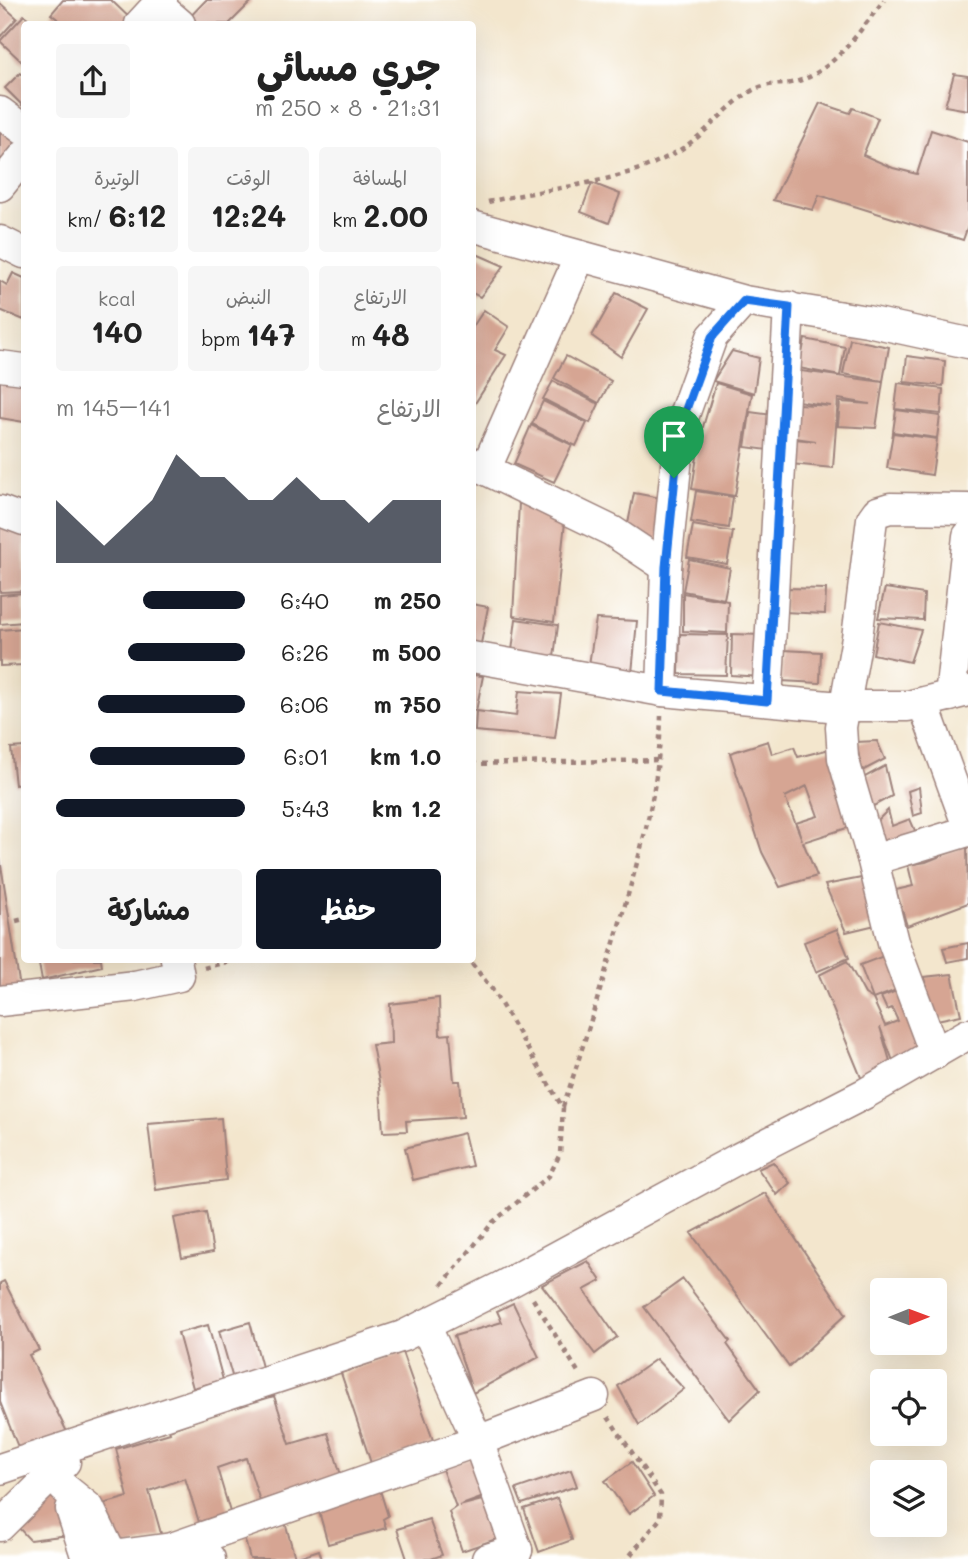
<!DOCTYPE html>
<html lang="ar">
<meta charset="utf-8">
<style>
body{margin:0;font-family:Mali,"Playpen Sans Arabic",sans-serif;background:#f6f6f6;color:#222;direction:rtl;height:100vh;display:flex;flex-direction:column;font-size:26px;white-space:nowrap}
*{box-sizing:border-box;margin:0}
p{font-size:23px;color:#767676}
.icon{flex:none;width:38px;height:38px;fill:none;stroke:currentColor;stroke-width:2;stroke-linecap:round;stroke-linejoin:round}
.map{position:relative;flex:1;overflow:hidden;direction:ltr}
.panel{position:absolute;left:21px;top:21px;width:455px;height:942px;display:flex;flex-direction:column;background:#fff;border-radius:7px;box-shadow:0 7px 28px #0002;direction:rtl}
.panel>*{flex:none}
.needle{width:46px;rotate:89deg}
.fabs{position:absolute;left:870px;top:1278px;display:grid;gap:14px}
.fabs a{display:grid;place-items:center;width:77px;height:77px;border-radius:7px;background:#fff;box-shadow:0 7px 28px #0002;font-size:35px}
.pin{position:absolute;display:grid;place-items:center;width:60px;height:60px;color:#fff;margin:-72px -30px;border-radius:50% 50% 50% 0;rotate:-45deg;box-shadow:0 0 7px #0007}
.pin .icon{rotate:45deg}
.round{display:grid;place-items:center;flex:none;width:74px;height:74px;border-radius:7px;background:#f6f6f6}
.headline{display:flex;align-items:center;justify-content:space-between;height:119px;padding:0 35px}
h1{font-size:38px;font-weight:700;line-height:52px}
.figures{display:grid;grid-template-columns:repeat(3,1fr);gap:10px;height:119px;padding:7px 35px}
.figures div{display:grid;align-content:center;border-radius:7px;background:#f6f6f6;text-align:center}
.figures b{font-size:30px;font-weight:700}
.figures small{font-size:19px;font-weight:400}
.figures p{font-size:19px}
.chart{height:196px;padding:14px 35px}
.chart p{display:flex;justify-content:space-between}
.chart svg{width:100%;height:126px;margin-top:7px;fill:#111827;opacity:.7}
.primary-button{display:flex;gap:14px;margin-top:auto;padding:14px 35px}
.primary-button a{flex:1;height:80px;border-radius:7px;background:#111827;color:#fff;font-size:28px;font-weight:700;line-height:80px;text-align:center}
.primary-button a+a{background:#f6f6f6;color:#222}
ul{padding:0 35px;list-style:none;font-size:23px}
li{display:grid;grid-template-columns:112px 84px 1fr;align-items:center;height:52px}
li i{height:18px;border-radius:9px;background:#111827}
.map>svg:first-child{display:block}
.building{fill:#d6a593;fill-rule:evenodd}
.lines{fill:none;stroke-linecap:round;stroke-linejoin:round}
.street-casing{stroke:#9e827c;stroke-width:33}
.path{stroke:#9e827c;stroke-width:4.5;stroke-dasharray:5 5;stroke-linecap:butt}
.street{stroke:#fff;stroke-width:30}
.route-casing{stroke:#fff;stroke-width:14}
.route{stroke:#1a73e8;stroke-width:9}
</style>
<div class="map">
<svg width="968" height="1559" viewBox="0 0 968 1559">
<rect width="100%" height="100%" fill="#fff"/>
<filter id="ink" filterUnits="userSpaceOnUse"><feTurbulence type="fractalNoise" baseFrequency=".0143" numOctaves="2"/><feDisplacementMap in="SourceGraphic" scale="14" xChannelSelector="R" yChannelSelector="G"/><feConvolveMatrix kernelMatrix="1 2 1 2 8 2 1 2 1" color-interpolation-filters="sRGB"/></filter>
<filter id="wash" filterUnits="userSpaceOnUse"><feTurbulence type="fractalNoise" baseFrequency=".00686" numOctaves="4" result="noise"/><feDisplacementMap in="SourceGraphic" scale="28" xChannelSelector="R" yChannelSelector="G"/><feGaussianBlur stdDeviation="1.57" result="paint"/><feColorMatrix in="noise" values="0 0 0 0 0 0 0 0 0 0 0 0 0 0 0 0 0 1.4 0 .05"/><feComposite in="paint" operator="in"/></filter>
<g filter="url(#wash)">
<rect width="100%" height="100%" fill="#f3e6cd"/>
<g id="blocks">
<g class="building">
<polygon points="63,0 111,0 136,24 64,24 51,14"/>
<polygon points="206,0 253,0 229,24 183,24"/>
<polygon points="0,3 17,18 0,37"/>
<polygon points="24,15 35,24 24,24 24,64 0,41"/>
<polygon points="20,73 24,75 24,107 5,88"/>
<polygon points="954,74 968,76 968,110 945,106"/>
<polygon points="820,103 850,113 853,108 878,118 863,155 893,168 917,174 931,130 968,142 968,226 963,240 819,195 813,210 773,200"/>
<polygon points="0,128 23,145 0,175"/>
<polygon points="592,183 620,194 609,223 581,212"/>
<polygon points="472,252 504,266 480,297 472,293"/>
<polygon points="13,273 24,278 24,320 0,310 0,281 7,285"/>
<polygon points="616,293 648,309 621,357 592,336"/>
<polygon points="484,310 509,327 495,350 506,355 472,408 472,328"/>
<polygon points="805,339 845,347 840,376 799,368"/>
<polygon points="850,339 889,347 883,381 843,374"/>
<polygon points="732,351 759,358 754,393 713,381"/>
<polygon points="566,356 611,381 599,403 554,378"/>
<polygon points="907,356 945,361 943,386 904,382"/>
<polygon points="801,371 883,382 876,428 838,426 840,402 870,404 838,399 833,468 791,464 794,439 816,441 795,438 798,404 831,406 797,401"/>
<polygon points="0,378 24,383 24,422 0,418"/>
<polygon points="553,381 599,404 590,423 543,399"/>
<polygon points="716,383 752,394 735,496 692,489 700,437"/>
<polygon points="898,383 943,389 941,414 895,409"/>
<polygon points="543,401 587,423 576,446 532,424"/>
<polygon points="896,410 940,416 937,438 893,432"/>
<polygon points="750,412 780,416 775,451 745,447"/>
<polygon points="531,425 572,445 554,482 514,464"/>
<polygon points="893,433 937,439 932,475 887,468"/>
<polygon points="696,491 733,497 729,528 691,522"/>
<polygon points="634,493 671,500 667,543 626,534"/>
<polygon points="519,503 566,513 554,622 513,616"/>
<polygon points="0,520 24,526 24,591 0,592"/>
<polygon points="693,525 733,532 727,564 687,557"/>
<polygon points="689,559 730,568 724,599 683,591"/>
<polygon points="785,588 826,589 825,614 784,612"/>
<polygon points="885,588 924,594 923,620 878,618"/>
<polygon points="24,593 24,622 0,624 0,595"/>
<polygon points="683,593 728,601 727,633 683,631"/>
<polygon points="472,604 488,607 479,654 472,653"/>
<polygon points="516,619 558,625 553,665 511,659"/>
<polygon points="596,619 637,621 632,673 588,671"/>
<polygon points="879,622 921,630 910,662 873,654"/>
<polygon points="24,628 24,665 0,666 0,630"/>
<polygon points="680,634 728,635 726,675 679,674"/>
<polygon points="732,634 762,635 761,677 731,675"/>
<polygon points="783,650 821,652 820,683 781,681"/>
<polygon points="472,675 483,676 476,711 472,710"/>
<polygon points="519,691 561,694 555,738 475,731 476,711 516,716"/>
<path d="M768,741L772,754L794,747L798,757L834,748L856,825L803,842L817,876L780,887L762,852L730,753ZM807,786L818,816L796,823L802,840L785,797Z"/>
<polygon points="877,741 885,759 862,771 856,742"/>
<polygon points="24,747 24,795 23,796 21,784 15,785 11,748"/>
<polygon points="885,766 892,796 868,809 863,778"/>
<polygon points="919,787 922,813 913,816 908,791"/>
<polygon points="888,810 892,826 910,819 920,842 878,855 876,822"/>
<polygon points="967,845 968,903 907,926 896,890 913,886 908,865 926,862"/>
<polygon points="0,858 21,995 0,998"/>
<polygon points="872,876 884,923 846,932 825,885"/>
<polygon points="837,929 849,958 816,972 804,942"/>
<polygon points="968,943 968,958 947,962 943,948"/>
<polygon points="894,952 907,986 873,999 860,965"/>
<polygon points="38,959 101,959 102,966 42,980"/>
<polygon points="847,961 865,994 873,999 885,1026 898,1021 892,1008 887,1010 881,997 899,990 924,1054 895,1066 880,1027 892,1068 862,1080 819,975"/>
<polygon points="952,974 961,1015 932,1021 924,977"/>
<polygon points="439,998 440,1035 450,1034 454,1081 460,1081 463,1117 406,1121 407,1131 383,1132 380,1087 372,1045 391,1043 390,1004"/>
<polygon points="221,1118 226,1180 156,1190 148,1124"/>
<polygon points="464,1133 472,1166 413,1180 405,1148"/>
<polygon points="773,1162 790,1183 777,1195 758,1169"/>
<polygon points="765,1193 846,1314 789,1367 691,1233"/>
<polygon points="206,1212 213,1252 182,1258 174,1218"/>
<polygon points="588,1261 601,1281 584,1290 617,1337 595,1354 542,1285"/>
<polygon points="683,1279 730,1341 727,1344 760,1390 729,1420 644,1307"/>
<polygon points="4,1281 39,1350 29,1355 67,1432 20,1452 0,1402 0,1283"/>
<polygon points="513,1303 539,1357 473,1393 454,1336 502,1322 497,1311"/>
<polygon points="250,1322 263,1371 233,1379 219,1331"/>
<polygon points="208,1325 223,1380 193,1388 178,1333"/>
<polygon points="402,1352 434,1443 372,1466 341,1373"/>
<polygon points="656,1359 684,1389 639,1425 618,1386"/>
<polygon points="274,1396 290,1444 328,1433 341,1475 260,1501 246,1458 217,1468 230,1512 199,1522 185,1478 149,1491 162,1537 117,1550 103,1504 128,1497 116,1449 170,1433 169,1430 202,1418"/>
<polygon points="475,1457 489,1495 459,1506 486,1499 499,1538 462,1551 449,1512 456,1507 442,1469"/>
<polygon points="632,1462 654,1496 629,1514 605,1481"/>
<polygon points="571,1470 577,1486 522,1504 516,1489"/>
<polygon points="379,1487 388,1516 383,1519 386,1528 328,1544 318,1508"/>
<polygon points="55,1490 68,1506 68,1535 30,1540 17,1526"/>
<polygon points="557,1498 572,1540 539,1552 524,1509"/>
<polygon points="429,1519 442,1555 431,1559 407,1559 397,1529"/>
<polygon points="285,1522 295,1558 319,1550 322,1559 250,1559 244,1536"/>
</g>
</g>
</g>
<g filter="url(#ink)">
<use href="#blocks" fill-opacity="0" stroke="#9e827c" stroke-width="2"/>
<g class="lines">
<g class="street-casing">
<g id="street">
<polyline points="158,5 180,24"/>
<polyline points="140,24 162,0"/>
<polyline points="0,112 24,130"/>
<polyline points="0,186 24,156"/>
<polyline points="472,226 744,301"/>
<polyline points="0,241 24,253"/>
<polyline points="0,366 24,369"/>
<polyline points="472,463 612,531 666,567"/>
<polyline points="486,468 580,256"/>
<polyline points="0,511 24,520"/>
<polyline points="472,657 662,691 829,706 908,706 968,691"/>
<polyline points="662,691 666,567 680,426 712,337 744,301 867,321 968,343"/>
<polyline points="950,696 968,536"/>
<polyline points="767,700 789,307"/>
<polyline points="923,703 968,827"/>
<polyline points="872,857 843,758 841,727 857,638 872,519 877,512 890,508 968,509"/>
<polyline points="0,1001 135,986 179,976 176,959"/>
<polyline points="935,1054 893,942 872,857 886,856 968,831"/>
<polyline points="425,1325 478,1441 517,1550 514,1559"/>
<polyline points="0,1469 403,1336 501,1287 739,1158 866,1093 968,1034"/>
<polyline points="63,1487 89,1508 112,1556 172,1548 207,1555 210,1559"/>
<polyline points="71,1509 87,1559"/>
<polyline points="0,1526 65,1462"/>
<polyline points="172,1548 478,1441 594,1396"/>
<polyline points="487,1559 517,1550"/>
</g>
</g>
<g class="path">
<path d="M488,202C553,186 625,185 683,148C709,131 726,106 753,90C768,82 780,86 795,82C833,73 861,29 884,0"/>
<polyline points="472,764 660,760"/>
<polyline points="16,921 24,919"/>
<polyline points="204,968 237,959"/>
<path d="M563,1107C584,1045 602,984 620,922C641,850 659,792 661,716"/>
<polyline points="442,1285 493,1222 549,1176 560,1154 563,1108 492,989 468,959"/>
<polyline points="533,1299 580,1375"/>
<polyline points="608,1417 661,1495 660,1519 627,1559"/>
</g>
<use href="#street" class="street"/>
</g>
</g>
<g class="lines" filter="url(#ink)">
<g class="route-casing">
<polygon id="route" points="744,301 789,307 767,701 662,691 666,567 680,426 712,337"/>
</g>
<use href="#route" class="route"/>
</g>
</svg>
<div class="fabs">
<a><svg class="needle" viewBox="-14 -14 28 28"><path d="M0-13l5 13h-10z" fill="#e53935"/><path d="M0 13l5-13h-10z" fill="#767676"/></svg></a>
<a><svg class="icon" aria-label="locate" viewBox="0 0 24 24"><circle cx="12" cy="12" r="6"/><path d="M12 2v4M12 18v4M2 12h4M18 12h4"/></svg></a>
<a><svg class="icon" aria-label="layers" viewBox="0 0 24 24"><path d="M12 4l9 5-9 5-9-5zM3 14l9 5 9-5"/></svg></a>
</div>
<div class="pin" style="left:674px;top:478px;background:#1e9e55"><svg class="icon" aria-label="arrive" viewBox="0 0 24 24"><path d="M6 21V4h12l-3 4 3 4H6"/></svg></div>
<section class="panel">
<div class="headline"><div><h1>جري مسائي</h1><p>21:31 · 8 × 250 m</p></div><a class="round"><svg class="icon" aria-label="share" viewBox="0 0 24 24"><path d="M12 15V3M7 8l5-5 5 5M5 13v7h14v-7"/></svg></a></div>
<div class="figures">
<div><p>المسافة</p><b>2.00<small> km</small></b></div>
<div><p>الوقت</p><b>12:24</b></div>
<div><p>الوتيرة</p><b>6:12<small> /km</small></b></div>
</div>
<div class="figures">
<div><p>الارتفاع</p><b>48<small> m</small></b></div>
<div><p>النبض</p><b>147<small> bpm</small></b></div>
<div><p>kcal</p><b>140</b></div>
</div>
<div class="chart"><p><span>الارتفاع</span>141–145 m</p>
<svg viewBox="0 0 160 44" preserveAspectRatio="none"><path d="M0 44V22L10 30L20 38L30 30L40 22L50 6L60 14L70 14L80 22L90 22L100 14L110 22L120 22L130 30L140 22L150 22L160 22V44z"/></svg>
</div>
<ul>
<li><b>250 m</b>6:40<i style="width:54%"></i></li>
<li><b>500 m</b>6:26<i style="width:62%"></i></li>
<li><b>750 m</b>6:06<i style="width:78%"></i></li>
<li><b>1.0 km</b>6:01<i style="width:82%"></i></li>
<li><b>1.2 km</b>5:43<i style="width:100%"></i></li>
</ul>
<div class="primary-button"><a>حفظ</a><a>مشاركة</a></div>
</section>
</div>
